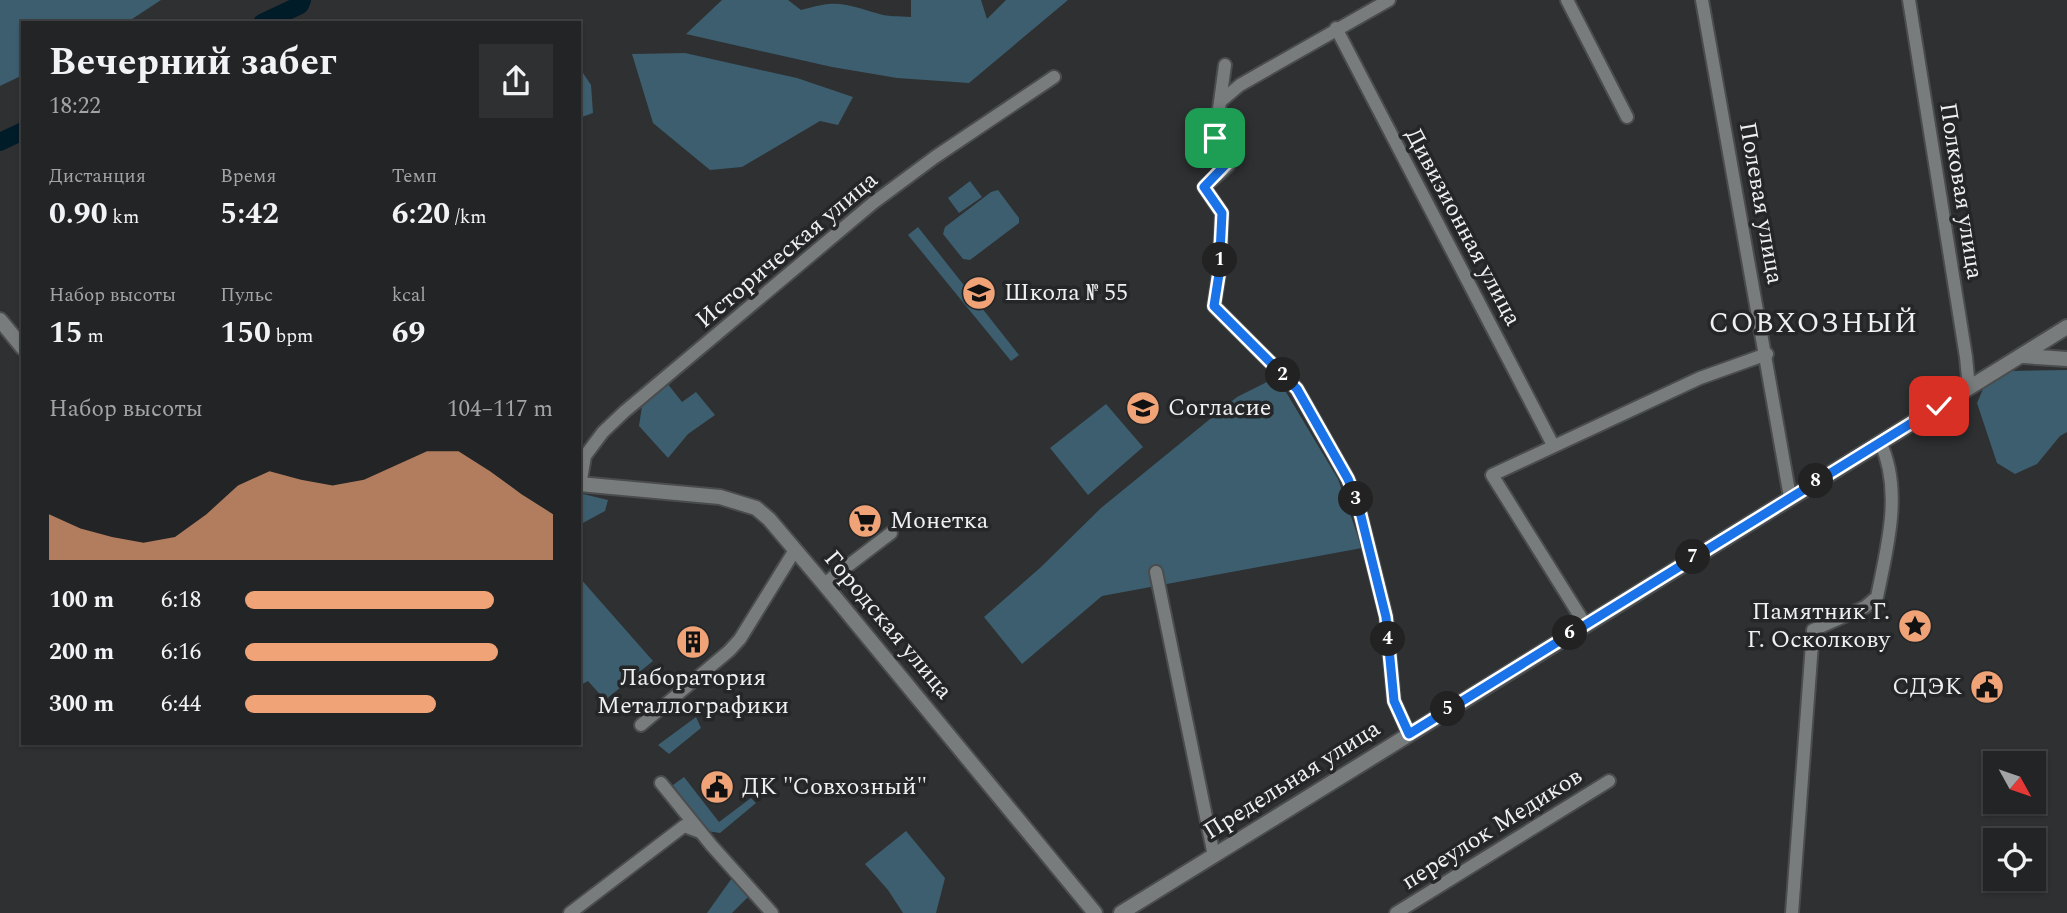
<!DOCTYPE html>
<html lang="ru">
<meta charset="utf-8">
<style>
body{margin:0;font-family:Spectral,serif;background:#2e3032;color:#f1f3f6;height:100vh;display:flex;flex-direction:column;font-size:26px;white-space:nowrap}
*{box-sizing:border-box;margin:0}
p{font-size:23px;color:#a2a4a7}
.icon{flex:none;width:38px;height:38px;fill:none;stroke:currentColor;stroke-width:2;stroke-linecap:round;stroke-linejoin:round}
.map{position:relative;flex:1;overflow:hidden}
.sheet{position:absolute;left:21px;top:21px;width:560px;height:724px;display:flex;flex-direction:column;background:#222425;border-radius:0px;box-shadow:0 2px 5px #0004,0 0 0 2px #3f4142}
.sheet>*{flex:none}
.needle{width:46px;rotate:130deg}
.controls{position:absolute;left:1983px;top:751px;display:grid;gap:14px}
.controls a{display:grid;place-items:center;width:63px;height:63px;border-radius:0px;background:#222425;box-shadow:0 2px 5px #0004,0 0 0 2px #3f4142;font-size:35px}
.pin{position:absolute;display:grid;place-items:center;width:60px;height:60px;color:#fff;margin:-30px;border-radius:14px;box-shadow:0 4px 10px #0006}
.km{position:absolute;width:35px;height:35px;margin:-18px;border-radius:50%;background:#222;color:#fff;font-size:19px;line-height:35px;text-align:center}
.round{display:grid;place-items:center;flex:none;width:74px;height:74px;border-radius:0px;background:#2e3032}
.head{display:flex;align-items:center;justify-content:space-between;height:119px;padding:0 28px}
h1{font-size:38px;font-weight:700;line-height:52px}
.metrics{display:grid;grid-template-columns:repeat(3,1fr);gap:10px;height:119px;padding:7px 28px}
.metrics div{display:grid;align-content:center}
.metrics b{font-size:30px;font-weight:700}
.metrics small{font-size:19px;font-weight:400}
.metrics p{font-size:19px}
.chart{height:196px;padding:14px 28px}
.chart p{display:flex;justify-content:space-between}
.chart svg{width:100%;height:126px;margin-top:7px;fill:#efa377;opacity:.7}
ul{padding:0 28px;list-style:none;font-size:23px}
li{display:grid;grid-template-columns:112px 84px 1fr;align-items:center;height:52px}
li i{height:18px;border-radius:9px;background:#efa377}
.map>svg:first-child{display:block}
.green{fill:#3c5e6f}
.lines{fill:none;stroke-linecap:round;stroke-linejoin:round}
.river{stroke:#001c28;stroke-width:18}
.minor-casing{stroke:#4a4c4d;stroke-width:16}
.tertiary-casing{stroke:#4a4c4d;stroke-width:18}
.minor{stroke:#797c7d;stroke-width:12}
.tertiary{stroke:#797c7d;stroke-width:14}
.route-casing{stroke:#fff;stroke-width:14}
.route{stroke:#1a73e8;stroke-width:9}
.labels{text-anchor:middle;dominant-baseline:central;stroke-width:7;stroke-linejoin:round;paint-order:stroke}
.street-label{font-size:24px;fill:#eff0f1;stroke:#242628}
.poi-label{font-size:24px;fill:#eff0f1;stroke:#242628;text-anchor:start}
.quarter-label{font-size:28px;letter-spacing:2px;fill:#eff0f1;stroke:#242628}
</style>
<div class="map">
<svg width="2067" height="913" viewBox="0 0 2067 913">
<rect width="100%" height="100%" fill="#2e3031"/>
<g class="green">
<polygon points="0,0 161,0 126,23 23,23 23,75 0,86"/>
<path d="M722,0H788L801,10C838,0 841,3 876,13C887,17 899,16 911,17V0H981L987,19L1006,0H1068L969,83L897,78L832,67L686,34Z"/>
<polygon points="685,53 797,78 853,97 838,125 820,121 742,167 710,170 653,123 632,54"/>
<polygon points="579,67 591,85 593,113 582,117 579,115"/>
<polygon points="970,181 982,197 959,213 948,198"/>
<polygon points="998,190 1019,218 1019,223 970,260 963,259 943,234 945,227 991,192"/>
<polygon points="918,227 1019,355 1011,361 908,235"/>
<polygon points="2067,370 2067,432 2060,436 2037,464 2015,474 1997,463 1977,403 1983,389 2008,371"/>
<polygon points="1277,377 1338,479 1362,548 1102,596 1022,664 984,617 1041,567 1101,508 1237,397"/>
<polygon points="667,383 682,402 696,392 715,415 688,434 668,458 639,426 642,406"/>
<polygon points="1106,404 1143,447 1088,495 1050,448"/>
<polygon points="579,493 608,500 605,511 579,525"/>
<polygon points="579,577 653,661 605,700 588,681 579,686"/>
<polygon points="696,717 701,728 669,754 658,745"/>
<polygon points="684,777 719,822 751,798 756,803 720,833 707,831 673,785"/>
<polygon points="906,831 945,878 936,913 903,913 888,890 865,864"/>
<polygon points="732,878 749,896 732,913 707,913"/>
</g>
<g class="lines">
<g class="river">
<polyline points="262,23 300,5 302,0"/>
<polyline points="0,142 23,131"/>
</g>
<g class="minor-casing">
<g id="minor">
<polyline points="1567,0 1627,117"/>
<polyline points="1702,0 1790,497"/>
<polyline points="1909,0 1966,357 1969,388"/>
<polyline points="1336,28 1553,445"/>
<polyline points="1225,65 1215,138 1230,160 1228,166 1204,187 1222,213 1219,274 1214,306 1297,389 1348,479 1358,504 1386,616 1394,701 1409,734"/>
<polyline points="1221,101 1240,85 1389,0"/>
<polyline points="580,485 585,456 603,432 624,412 873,203 935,157 1054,77"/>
<polyline points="1156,572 1214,856"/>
<polyline points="824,584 891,533"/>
<polyline points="1585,624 1492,475 1700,378 1767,354"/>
<polyline points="641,725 729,651 740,639 795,550"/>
<polyline points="661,783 712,846 772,913"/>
<polyline points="570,913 684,826 700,832"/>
<polyline points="1396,913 1609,781"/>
<path d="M1792,913L1813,630L1865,607L1877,597C1887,548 1903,490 1880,442"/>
</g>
</g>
<g class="tertiary-casing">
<g id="tertiary">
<polyline points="0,320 23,348"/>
<polyline points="2023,356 2067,359"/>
<polyline points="579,484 720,497 756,508 769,519 824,584 1095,913"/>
<polyline points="1121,913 2067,327"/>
</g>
</g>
<use href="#minor" class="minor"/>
<use href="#tertiary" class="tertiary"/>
</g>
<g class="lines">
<g class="route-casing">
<polyline id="route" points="1215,138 1230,160 1204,187 1222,213 1219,274 1214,306 1297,389 1348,479 1358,504 1386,617 1394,701 1409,734 1939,406"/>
</g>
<use href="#route" class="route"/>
</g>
<defs>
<g id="school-disc" transform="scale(1.75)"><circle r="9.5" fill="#efa377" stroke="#242628"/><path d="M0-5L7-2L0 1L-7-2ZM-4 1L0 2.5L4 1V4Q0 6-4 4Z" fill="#111"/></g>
<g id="supermarket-disc" transform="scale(1.75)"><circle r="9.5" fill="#efa377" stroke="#242628"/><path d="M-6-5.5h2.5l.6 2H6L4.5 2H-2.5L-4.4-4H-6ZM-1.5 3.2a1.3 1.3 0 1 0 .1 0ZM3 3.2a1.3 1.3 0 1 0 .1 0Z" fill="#111"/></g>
<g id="sight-disc" transform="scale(1.75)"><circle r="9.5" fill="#efa377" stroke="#242628"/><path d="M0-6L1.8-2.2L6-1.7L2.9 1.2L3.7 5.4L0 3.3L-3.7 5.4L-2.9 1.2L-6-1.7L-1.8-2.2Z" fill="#111"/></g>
<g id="building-disc" transform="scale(1.75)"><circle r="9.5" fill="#efa377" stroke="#242628"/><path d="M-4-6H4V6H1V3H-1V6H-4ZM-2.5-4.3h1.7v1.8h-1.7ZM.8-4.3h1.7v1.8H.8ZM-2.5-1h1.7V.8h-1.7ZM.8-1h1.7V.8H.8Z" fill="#111"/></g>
<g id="civic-disc" transform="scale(1.75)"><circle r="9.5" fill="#efa377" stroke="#242628"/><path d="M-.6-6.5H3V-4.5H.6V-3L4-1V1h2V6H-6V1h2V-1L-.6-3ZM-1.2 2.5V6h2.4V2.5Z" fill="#111"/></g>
</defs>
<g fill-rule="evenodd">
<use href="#school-disc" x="979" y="293"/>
<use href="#school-disc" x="1143" y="408"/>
<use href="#supermarket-disc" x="865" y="521"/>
<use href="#sight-disc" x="1915" y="626"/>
<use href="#building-disc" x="693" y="642"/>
<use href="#civic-disc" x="1987" y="687"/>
<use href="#civic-disc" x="717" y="787"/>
</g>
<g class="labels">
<g class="street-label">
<text transform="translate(1961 191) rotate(81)">Полковая улица</text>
<text transform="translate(1761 203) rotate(80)">Полевая улица</text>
<text transform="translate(1463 227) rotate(62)">Дивизионная улица</text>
<text transform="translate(787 250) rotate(-40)">Историческая улица</text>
<text transform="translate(888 625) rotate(50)">Городская улица</text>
<text transform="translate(1292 780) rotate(-32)">Предельная улица</text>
<text transform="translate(1492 829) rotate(-32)">переулок Медиков</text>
</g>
<g class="poi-label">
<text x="1004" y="293">Школа № 55</text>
<text x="1168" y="408">Согласие</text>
<text x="890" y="521">Монетка</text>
<text x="1890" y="612" text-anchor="end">Памятник Г.<tspan x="1890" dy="28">Г. Осколкову</tspan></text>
<text x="693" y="678" text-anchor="middle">Лаборатория<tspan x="693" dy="28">Металлографики</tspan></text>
<text x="1962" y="687" text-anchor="end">СДЭК</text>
<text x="742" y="787">ДК "Совхозный"</text>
</g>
<g class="quarter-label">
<text x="1814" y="323">СОВХОЗНЫЙ</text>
</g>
</g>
</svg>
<div class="controls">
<a><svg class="needle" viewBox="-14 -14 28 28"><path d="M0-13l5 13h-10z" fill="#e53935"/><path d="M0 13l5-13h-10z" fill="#a2a4a7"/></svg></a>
<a><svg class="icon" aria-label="locate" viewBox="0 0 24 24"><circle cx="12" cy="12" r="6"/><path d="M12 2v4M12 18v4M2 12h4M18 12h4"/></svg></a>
</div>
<div class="pin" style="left:1215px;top:138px;background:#1e9e55"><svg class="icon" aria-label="arrive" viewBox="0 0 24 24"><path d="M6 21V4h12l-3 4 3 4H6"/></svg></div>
<div class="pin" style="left:1939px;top:406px;background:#d93025"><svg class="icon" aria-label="check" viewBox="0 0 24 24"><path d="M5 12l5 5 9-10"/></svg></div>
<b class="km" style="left:1220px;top:260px">1</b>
<b class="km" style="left:1283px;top:375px">2</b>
<b class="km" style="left:1356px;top:499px">3</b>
<b class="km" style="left:1388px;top:639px">4</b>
<b class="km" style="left:1448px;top:709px">5</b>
<b class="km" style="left:1570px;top:633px">6</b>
<b class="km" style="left:1693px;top:557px">7</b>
<b class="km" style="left:1816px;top:481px">8</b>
<section class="sheet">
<div class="head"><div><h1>Вечерний забег</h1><p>18:22</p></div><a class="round"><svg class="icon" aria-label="share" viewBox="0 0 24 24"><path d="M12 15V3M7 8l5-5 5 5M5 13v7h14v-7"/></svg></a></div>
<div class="metrics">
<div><p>Дистанция</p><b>0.90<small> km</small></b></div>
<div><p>Время</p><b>5:42</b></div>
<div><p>Темп</p><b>6:20<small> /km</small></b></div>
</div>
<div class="metrics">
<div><p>Набор высоты</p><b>15<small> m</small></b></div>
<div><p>Пульс</p><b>150<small> bpm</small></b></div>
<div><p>kcal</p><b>69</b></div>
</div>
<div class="chart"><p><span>Набор высоты</span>104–117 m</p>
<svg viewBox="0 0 160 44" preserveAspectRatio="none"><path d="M0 44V28L10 33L20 36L30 38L40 36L50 28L60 18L70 13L80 16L90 18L100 16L110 11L120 6L130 6L140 13L150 21L160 28V44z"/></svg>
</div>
<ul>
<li><b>100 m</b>6:18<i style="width:81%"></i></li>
<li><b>200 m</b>6:16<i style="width:82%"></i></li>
<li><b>300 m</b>6:44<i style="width:62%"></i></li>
</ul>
</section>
</div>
